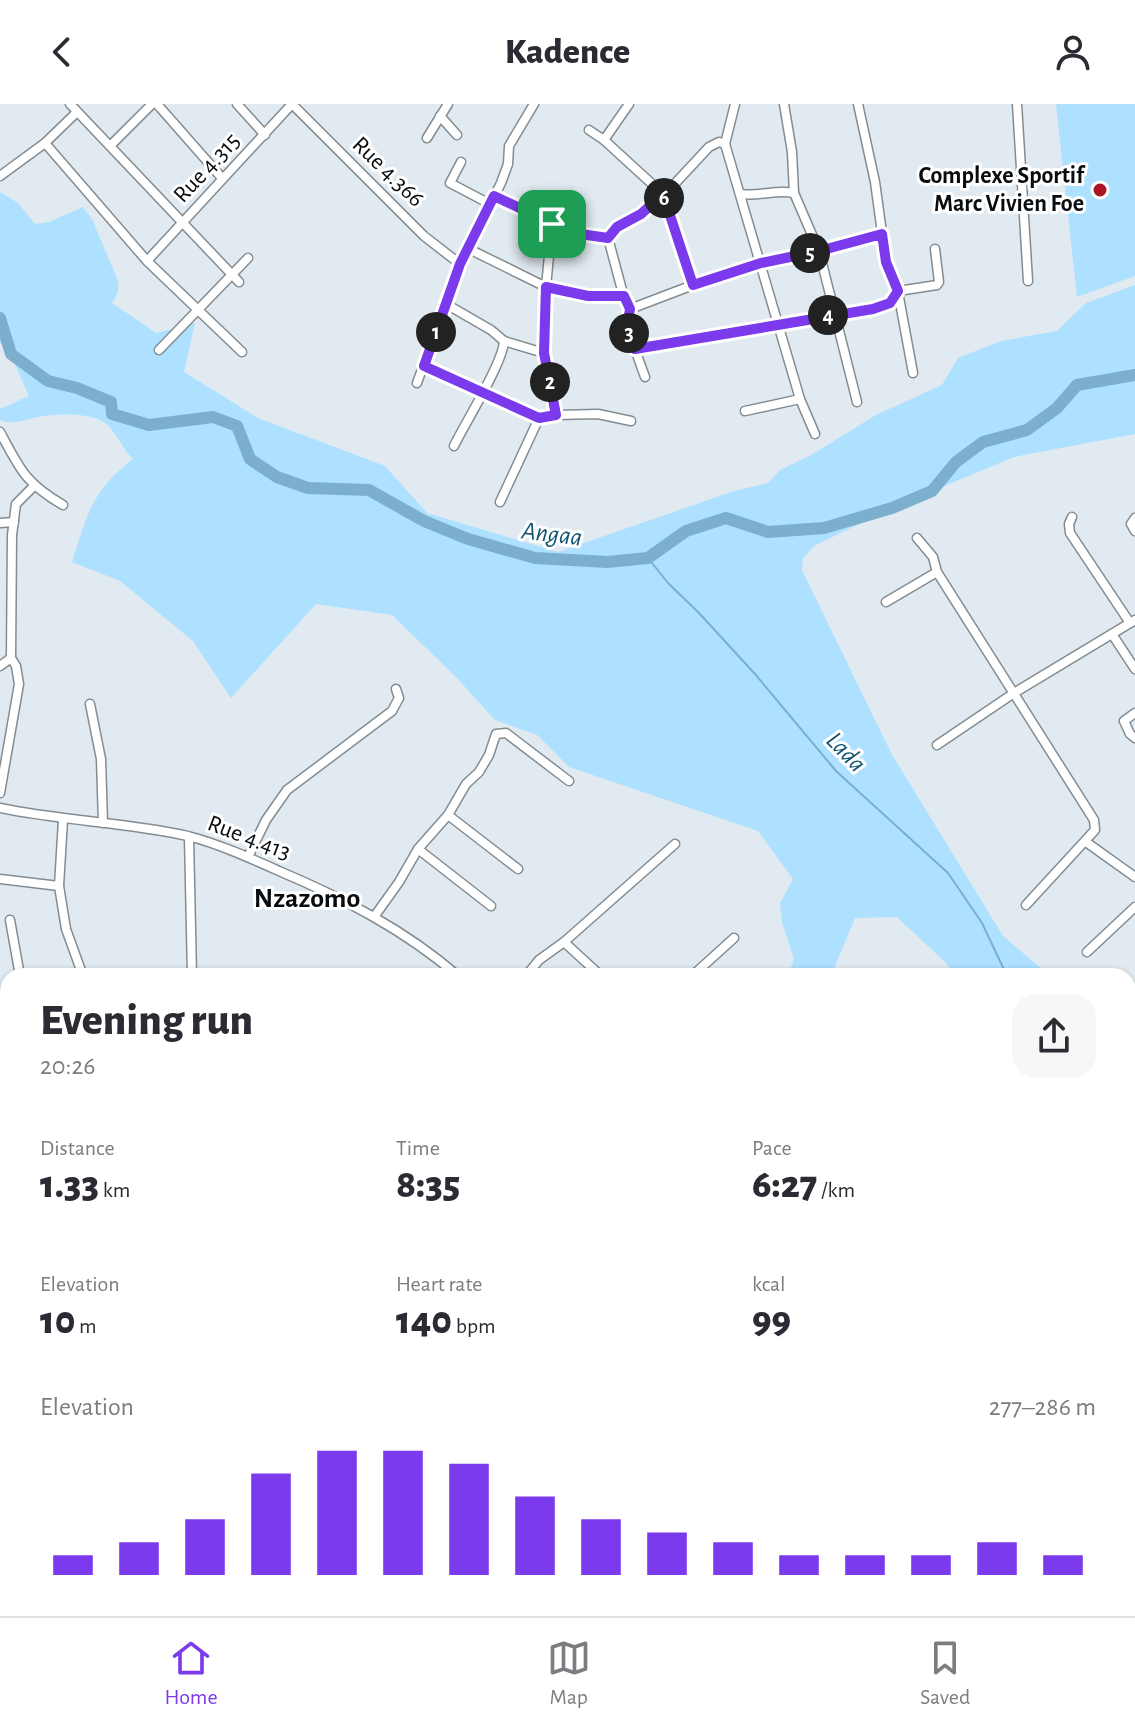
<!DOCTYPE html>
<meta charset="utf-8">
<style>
body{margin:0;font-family:"Alegreya Sans",sans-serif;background:#f7f7f7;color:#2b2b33;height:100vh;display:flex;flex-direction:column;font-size:30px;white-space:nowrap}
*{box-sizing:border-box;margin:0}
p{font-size:26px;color:#7c7c81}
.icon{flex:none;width:44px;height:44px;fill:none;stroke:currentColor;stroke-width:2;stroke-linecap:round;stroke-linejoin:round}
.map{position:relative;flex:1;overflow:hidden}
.side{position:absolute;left:0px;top:864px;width:1136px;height:648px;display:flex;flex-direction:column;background:#fff;border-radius:24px 24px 0 0;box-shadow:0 2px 6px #0004}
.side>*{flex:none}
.pin{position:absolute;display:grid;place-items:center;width:68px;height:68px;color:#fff;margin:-34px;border-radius:16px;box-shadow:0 4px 12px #0006}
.km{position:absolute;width:40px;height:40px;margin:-20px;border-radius:50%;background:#222;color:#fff;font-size:22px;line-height:40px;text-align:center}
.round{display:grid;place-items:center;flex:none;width:84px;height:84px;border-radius:24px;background:#f7f7f7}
.summary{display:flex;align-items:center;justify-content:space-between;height:136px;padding:0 40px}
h1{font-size:44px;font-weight:800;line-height:60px}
.metrics{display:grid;grid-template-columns:repeat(3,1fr);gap:12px;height:136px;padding:8px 40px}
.metrics div{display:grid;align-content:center}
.metrics b{font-size:40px;font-weight:800}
.metrics small{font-size:22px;font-weight:400}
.metrics p{font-size:22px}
.chart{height:224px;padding:16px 40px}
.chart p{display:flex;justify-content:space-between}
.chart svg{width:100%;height:144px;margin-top:8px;stroke:#7c3aed;stroke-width:6}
header{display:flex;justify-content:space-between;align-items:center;height:104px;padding:0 40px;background:#fff;font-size:36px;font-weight:800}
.tab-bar{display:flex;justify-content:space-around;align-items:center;height:112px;border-top:2px solid #e1e1e2;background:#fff;font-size:22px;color:#7c7c81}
.tab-bar a{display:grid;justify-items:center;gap:4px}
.tab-bar .current{color:#7c3aed}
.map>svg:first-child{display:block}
.green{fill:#ade1ff}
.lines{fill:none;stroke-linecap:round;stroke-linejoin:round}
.stream{stroke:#7bafcd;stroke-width:2}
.river{stroke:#7bafcd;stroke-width:12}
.minor-casing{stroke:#838c91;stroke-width:11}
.minor{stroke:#fff;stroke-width:8}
.route-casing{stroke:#fff;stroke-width:16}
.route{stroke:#7c3aed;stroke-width:10}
.poi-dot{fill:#ab1625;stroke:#fff;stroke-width:3}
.labels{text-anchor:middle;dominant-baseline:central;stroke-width:6;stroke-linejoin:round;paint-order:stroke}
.street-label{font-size:24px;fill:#090c0e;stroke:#fff}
.poi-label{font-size:24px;font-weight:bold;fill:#090c0e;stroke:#fff;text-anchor:end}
.water-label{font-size:26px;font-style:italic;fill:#0f5371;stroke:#fff}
.quarter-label{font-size:28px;font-weight:bold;fill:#090c0e;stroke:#fff}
</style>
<header><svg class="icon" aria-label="back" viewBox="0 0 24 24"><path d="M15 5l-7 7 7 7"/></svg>Kadence<svg class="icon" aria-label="person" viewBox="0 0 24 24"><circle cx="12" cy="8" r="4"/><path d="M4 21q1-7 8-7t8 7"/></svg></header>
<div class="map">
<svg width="1135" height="1512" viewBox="0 0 1135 1512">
<rect width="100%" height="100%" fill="#e0eaf0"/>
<g class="green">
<polygon points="1056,0 1135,0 1135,172 1077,193"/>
<path d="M0,88L18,99L35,120L49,118L83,103L92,115L118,177V188L112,199L156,229L195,219L184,268L258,314L385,362L427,409L558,448L734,387L768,379L780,366L813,350L876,311L942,281L958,254L1001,237L1057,227L1086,199L1135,181V330L1014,353L892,404L814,442L803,454L802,466L891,649L1003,832L1050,872H955L947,860L897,813L855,814L831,872H788L794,855L782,818L780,799L793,775L758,727L569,663L537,631L495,616L455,572L392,511L316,500L231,594L193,537L120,477L72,458C87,411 92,386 133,355C121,344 115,323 100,316C86,309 59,310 43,312C28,314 16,322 0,316V305L29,292L8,245L0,239Z"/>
<polygon points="1128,892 1135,894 1135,1162 1128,1154"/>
</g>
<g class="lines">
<g class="stream">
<polyline points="648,454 668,479 699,509 755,570 836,667 948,769 982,819 1007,872"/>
<polyline points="1128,1051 1135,1059"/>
</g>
<polyline class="river" points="0,214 11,250 48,277 77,284 111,298 112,310 149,321 213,313 237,322 250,355 277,373 308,384 369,386 424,417 468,435 535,454 607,458 648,454 686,427 726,414 768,428 824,424 892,404 932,387 956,358 983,338 1027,326 1057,304 1077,281 1135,271"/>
<g class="minor-casing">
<g id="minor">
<polyline points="70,0 239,178"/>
<polyline points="157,0 222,74"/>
<polyline points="237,0 265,31"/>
<polyline points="292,0 424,132 460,160"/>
<polyline points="784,0 792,48 794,89 819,147 857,298"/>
<polyline points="858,0 875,78 886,158 898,187 937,181 939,178 935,145"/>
<polyline points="1017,0 1028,177"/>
<polyline points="440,12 457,31"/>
<polyline points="589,26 604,36 663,90 693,181"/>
<polyline points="427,34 448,0"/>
<polyline points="604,36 629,0"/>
<polyline points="45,39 147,157 242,248"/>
<polyline points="725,40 800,295 815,330"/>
<polyline points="110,42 152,0"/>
<polyline points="461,58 450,79 490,100"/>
<polyline points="0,72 45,39 77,8"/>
<path d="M741,90C760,93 775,85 794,89"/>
<polyline points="494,92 573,129 608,134"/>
<polyline points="552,120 546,183 544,249 556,311 598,310 631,317"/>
<polyline points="608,134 617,123 641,110 668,87 709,43 719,38 725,40 735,0"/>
<polyline points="608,134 626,201 630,205 627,223 645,273"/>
<polyline points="469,145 546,183 588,192 624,192"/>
<polyline points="147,157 292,0"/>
<polyline points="898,188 913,269"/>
<polyline points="446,200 491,226 504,237 544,249"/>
<polyline points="630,205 693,181 761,159 819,147 882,130"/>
<polyline points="635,245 873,205 890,199 898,187"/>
<polyline points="159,246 248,154"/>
<polyline points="424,262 539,314 556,311"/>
<polyline points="417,279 460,160 501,79 508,60 509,42 534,0"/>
<polyline points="745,307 800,295"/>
<path d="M0,328C20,365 25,379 63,401"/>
<path d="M454,342C465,319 503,259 504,237"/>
<polyline points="500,398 539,314"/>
<polyline points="1072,413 1069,420 1070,429 1130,519"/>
<polyline points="1135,414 1131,420 1135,427"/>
<polyline points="0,419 14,418"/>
<polyline points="917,434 933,453 937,468 1094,716 1095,726 1026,801"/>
<polyline points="886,498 937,468"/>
<polyline points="1112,530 1135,565"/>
<polyline points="0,562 11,554"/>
<polyline points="90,600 101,655 103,719"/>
<polyline points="1135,609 1124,617 1130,630 1135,634"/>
<polyline points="937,641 1014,589 1135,516"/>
<polyline points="0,689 19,580 16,562 11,554 12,431 16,400 33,383"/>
<path d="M0,704C62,717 126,718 188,732C219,740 250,754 279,767C343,794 405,826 458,872"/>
<polyline points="448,711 518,765"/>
<polyline points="63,716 59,782 66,825 83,872"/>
<polyline points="189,733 192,872"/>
<polyline points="1086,738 1135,773"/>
<polyline points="418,745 491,802"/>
<polyline points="248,753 266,716 287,686 392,607 399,594 396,585"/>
<polyline points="0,775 59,782"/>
<polyline points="374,813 399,778 418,745 448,711 466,680 479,668 489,651 496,630 506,629 569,677"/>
<polyline points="10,816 20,872"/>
<polyline points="564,838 601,872"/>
<polyline points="1087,848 1135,803"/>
<polyline points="526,872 539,856 564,838 675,740"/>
<polyline points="692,872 734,834"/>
<polyline points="0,951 8,951"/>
<polyline points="0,1030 8,1030"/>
<polyline points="0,1094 8,1093"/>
<polyline points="0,1188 8,1187"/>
<polyline points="0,1212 8,1240"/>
<polyline points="1128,1341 1135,1347"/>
<polyline points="1128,1373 1135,1368"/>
<polyline points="3,1404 8,1399"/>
<polyline points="1128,1449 1135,1460"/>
<polyline points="4,1463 8,1476"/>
<polyline points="1128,1502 1135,1504"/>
<polyline points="16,1504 17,1512"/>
<polyline points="288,1504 291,1512"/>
<polyline points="1001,1504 1002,1512"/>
<polyline points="542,1505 549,1512"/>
<polyline points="190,1512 192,1504"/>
<polyline points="621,1512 626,1504"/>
<polyline points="810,1512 814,1504"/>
<polyline points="876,1512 881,1504"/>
</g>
</g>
<use href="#minor" class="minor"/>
</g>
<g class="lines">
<g class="route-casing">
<polygon id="route" points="663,90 693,181 761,159 819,147 882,130 886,158 898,187 890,199 873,205 635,245 627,223 630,205 624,192 588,192 546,183 544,249 556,311 539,314 424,262 460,160 494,92 573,129 608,134 617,123 641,110"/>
</g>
<use href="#route" class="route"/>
</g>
<circle class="poi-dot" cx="1100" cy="86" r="8"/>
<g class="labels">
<g class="street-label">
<text transform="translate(207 64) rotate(-47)">Rue 4.315</text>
<text transform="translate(388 68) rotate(44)">Rue 4.366</text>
<text transform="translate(249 734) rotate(21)">Rue 4.413</text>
</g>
<g class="poi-label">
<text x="1084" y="72">Complexe Sportif<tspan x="1084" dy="28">Marc Vivien Foe</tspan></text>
</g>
<g class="water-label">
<text transform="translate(552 430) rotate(7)">Angaa</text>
<text transform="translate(846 648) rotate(46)">Lada</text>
</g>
<g class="quarter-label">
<text x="307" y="795">Nzazomo</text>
</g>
</g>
</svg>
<div class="pin" style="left:552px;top:120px;background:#1e9e55"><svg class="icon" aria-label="arrive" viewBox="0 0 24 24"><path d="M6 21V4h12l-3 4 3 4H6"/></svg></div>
<b class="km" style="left:436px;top:228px">1</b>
<b class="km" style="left:550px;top:278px">2</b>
<b class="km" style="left:629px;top:229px">3</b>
<b class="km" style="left:828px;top:211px">4</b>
<b class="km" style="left:810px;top:149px">5</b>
<b class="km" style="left:664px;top:94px">6</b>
<section class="side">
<div class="summary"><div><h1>Evening run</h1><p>20:26</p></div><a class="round"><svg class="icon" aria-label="share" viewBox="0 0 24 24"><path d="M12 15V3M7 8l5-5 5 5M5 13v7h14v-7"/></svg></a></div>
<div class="metrics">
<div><p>Distance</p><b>1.33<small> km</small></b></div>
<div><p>Time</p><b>8:35</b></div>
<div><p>Pace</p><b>6:27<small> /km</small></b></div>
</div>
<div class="metrics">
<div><p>Elevation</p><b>10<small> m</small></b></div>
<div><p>Heart rate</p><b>140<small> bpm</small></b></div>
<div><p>kcal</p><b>99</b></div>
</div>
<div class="chart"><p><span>Elevation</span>277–286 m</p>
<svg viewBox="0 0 160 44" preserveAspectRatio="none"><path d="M5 44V38M15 44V34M25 44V27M35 44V13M45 44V6M55 44V6M65 44V10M75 44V20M85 44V27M95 44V31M105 44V34M115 44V38M125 44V38M135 44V38M145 44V34M155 44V38"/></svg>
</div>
</section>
</div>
<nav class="tab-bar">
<a class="current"><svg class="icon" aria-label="home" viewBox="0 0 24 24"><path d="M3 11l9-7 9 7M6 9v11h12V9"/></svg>Home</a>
<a><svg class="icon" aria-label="map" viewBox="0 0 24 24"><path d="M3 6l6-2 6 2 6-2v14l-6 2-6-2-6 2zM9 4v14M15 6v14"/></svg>Map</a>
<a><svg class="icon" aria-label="saved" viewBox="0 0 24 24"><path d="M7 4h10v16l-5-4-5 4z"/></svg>Saved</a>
</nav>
